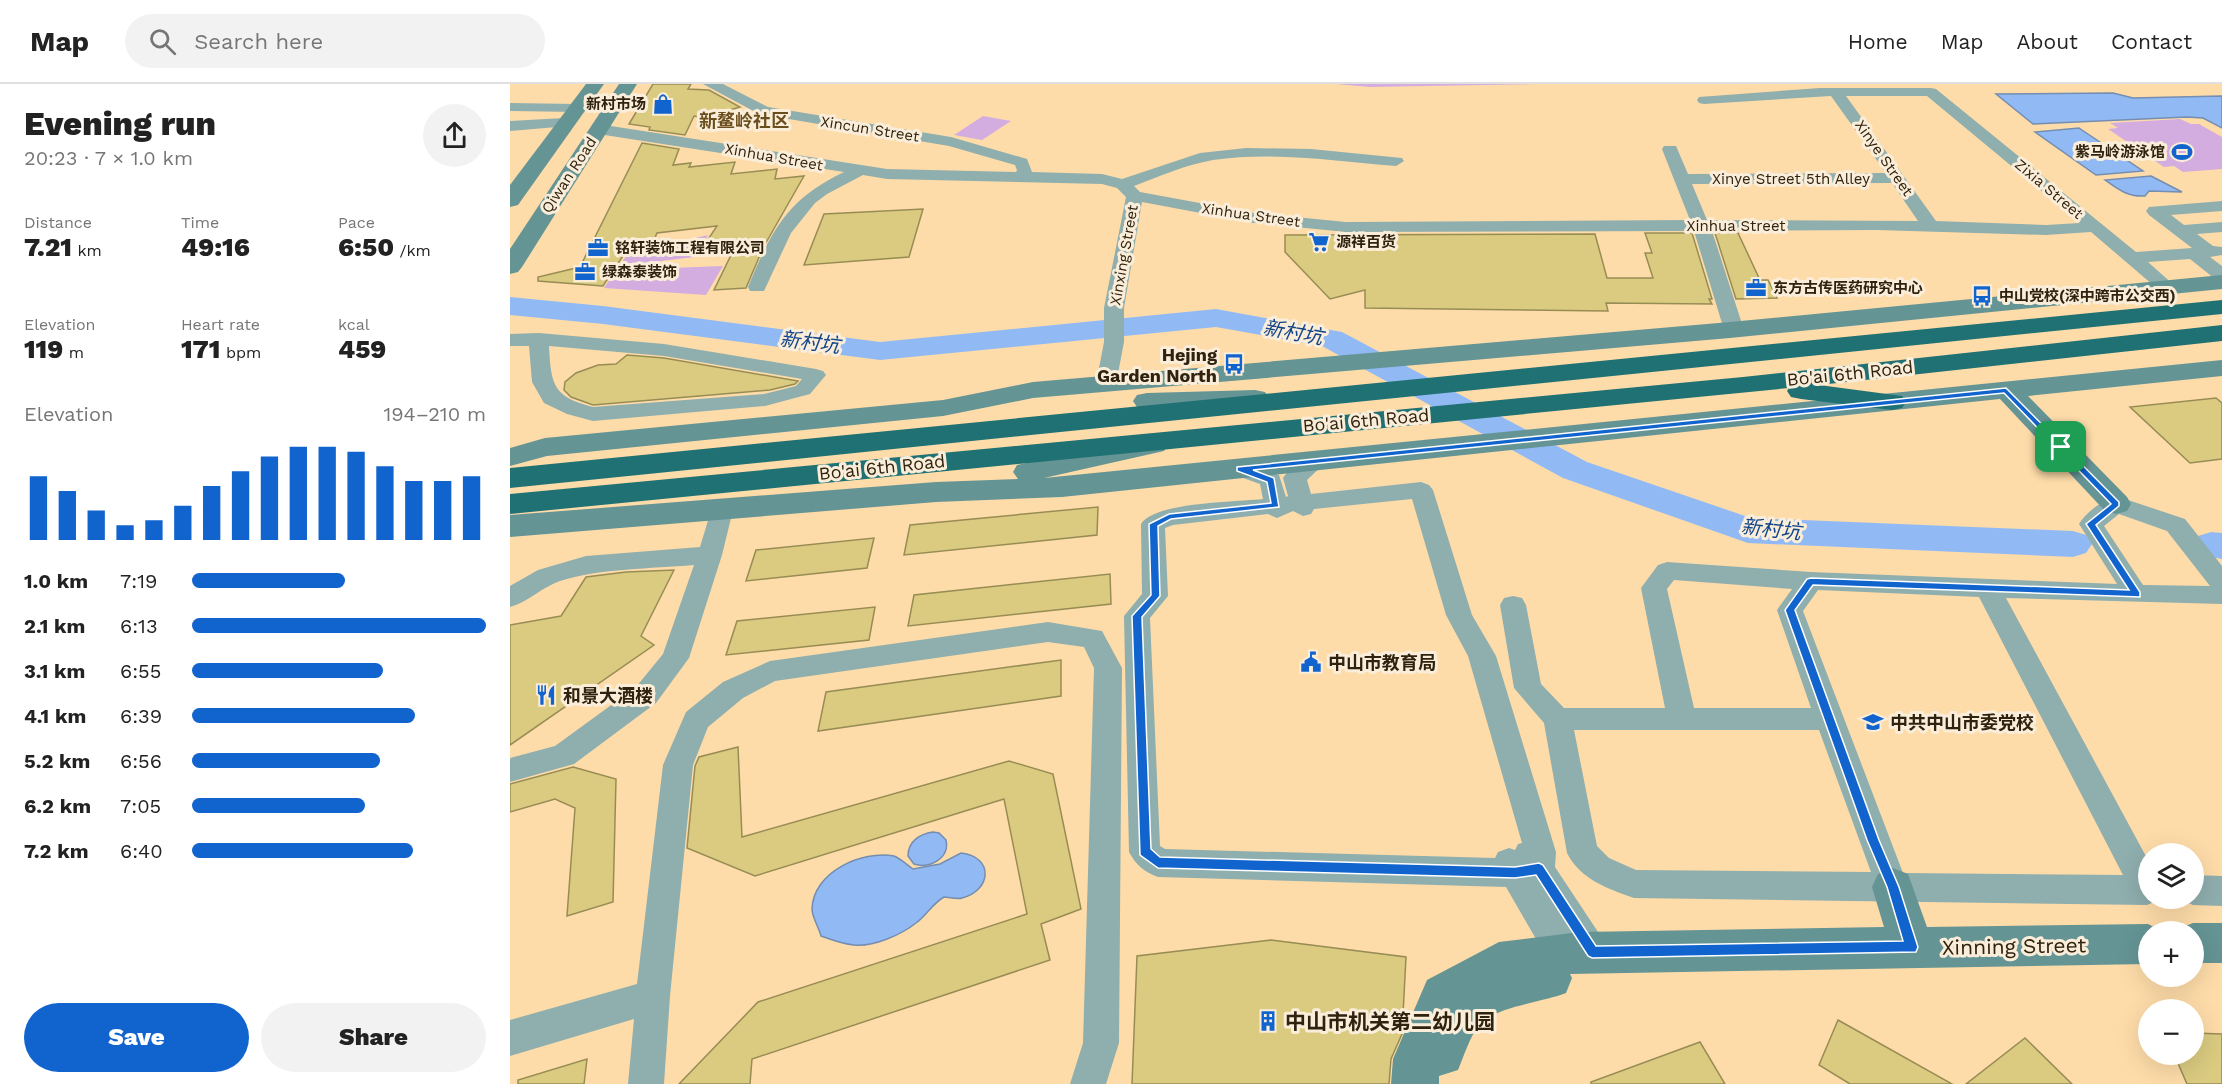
<!DOCTYPE html>
<meta charset="utf-8">
<style>
body{margin:0;font-family:"Work Sans","Noto Sans SC",sans-serif;background:#f2f2f2;color:#222;height:100vh;display:flex;flex-direction:column;font-size:22px;white-space:nowrap}
*{box-sizing:border-box;margin:0}
p{font-size:20px;color:#767676}
.icon{flex:none;width:33px;height:33px;fill:none;stroke:currentColor;stroke-width:2;stroke-linecap:round;stroke-linejoin:round}
.map{position:relative;flex:1;overflow:hidden}
.details{display:flex;flex-direction:column;background:#fff;width:510px}
.details>*{flex:none}
.tools{position:absolute;left:1628px;top:759px;display:grid;gap:12px}
.tools a{display:grid;place-items:center;width:66px;height:66px;border-radius:50%;background:#fff;box-shadow:0 6px 24px #0002;font-size:30px}
.pin{position:absolute;display:grid;place-items:center;width:51px;height:51px;color:#fff;margin:-26px;border-radius:12px;box-shadow:0 3px 9px #0006}
.round{display:grid;place-items:center;flex:none;width:63px;height:63px;border-radius:32px;background:#f2f2f2}
.overview{display:flex;align-items:center;justify-content:space-between;height:102px;padding:0 24px}
h1{font-size:33px;font-weight:800;line-height:45px}
.metrics{display:grid;grid-template-columns:repeat(3,1fr);gap:9px;height:102px;padding:6px 24px}
.metrics div{display:grid;align-content:center}
.metrics b{font-size:26px;font-weight:800}
.metrics small{font-size:16px;font-weight:400}
.metrics p{font-size:16px}
.chart{height:168px;padding:12px 24px}
.chart p{display:flex;justify-content:space-between}
.chart svg{width:100%;height:108px;margin-top:6px;stroke:#1164ce;stroke-width:6}
.action{display:flex;gap:12px;margin-top:auto;padding:12px 24px}
.action a{flex:1;height:69px;border-radius:36px;background:#1164ce;color:#fff;font-size:24px;font-weight:800;line-height:69px;text-align:center}
.action a+a{background:#f2f2f2;color:#222}
ul{padding:0 24px;list-style:none;font-size:20px}
li{display:grid;grid-template-columns:96px 72px 1fr;align-items:center;height:45px}
li i{height:15px;border-radius:8px;background:#1164ce}
header{display:flex;align-items:center;gap:36px;box-sizing:border-box;height:84px;padding:0 30px;background:#fff;border-bottom:2px solid #e0e0e0}
header strong{font-size:28px}
nav{display:flex;gap:33px;margin-inline-start:auto;font-size:21px}
.search{width:420px;height:54px;background:#f2f2f2;display:flex;align-items:center;gap:15px;box-sizing:border-box;padding:0 21px;border-radius:33px;color:#767676;font-size:22px}
main{display:flex;flex:1;min-height:0}
.map>svg:first-child{display:block}
.green{fill:#d3ade0}
.water{fill:#91baf5;stroke:#748db0;stroke-width:1.5}
.lines{fill:none;stroke-linecap:round;stroke-linejoin:round}
.river{fill:#91baf5;fill-rule:evenodd}
.building{fill:#dacb80;stroke:#988c55;stroke-width:1.5}
.street{fill:#8faeae;fill-rule:evenodd}
.secondary{fill:#659495;fill-rule:evenodd}
.highway{fill:#207174;fill-rule:evenodd}
.route{fill:#1164ce;stroke:#fff;stroke-width:1.5;fill-rule:evenodd}
.labels{text-anchor:middle;dominant-baseline:central;stroke-width:6;stroke-linejoin:round;paint-order:stroke}
.far-poi-label{font-size:15px;font-weight:bold;fill:#2f230f;stroke:#faedd9;text-anchor:start}
.far-street-label{font-size:15px;fill:#2f230f;stroke:#faedd9}
.far-quarter-label{font-size:18px;font-weight:bold;fill:#6b4e1d;stroke:#faedd9}
.poi-label{font-size:18px;font-weight:bold;fill:#2f230f;stroke:#faedd9;text-anchor:start}
.street-label{font-size:18px;fill:#2f230f;stroke:#faedd9}
.water-label{font-size:20px;font-style:italic;fill:#124589;stroke:#faedd9}
.near-street-label{font-size:21px;fill:#2f230f;stroke:#faedd9}
.near-poi-label{font-size:21px;font-weight:bold;fill:#2f230f;stroke:#faedd9;text-anchor:start}
</style>
<header>
<strong>Map</strong>
<div class="search"><svg class="icon" aria-label="search" viewBox="0 0 24 24"><circle cx="10" cy="10" r="6"/><path d="M15 15l6 6"/></svg>Search here</div>
<nav><a>Home</a><a>Map</a><a>About</a><a>Contact</a></nav>
</header>
<main>
<section class="details">
<div class="overview"><div><h1>Evening run</h1><p>20:23 · 7 × 1.0 km</p></div><a class="round"><svg class="icon" aria-label="share" viewBox="0 0 24 24"><path d="M12 15V3M7 8l5-5 5 5M5 13v7h14v-7"/></svg></a></div>
<div class="metrics">
<div><p>Distance</p><b>7.21<small> km</small></b></div>
<div><p>Time</p><b>49:16</b></div>
<div><p>Pace</p><b>6:50<small> /km</small></b></div>
</div>
<div class="metrics">
<div><p>Elevation</p><b>119<small> m</small></b></div>
<div><p>Heart rate</p><b>171<small> bpm</small></b></div>
<div><p>kcal</p><b>459</b></div>
</div>
<div class="chart"><p><span>Elevation</span>194–210 m</p>
<svg viewBox="0 0 160 44" preserveAspectRatio="none"><path d="M5 44V18M15 44V24M25 44V32M35 44V38M45 44V36M55 44V30M65 44V22M75 44V16M85 44V10M95 44V6M105 44V6M115 44V8M125 44V14M135 44V20M145 44V20M155 44V18"/></svg>
</div>
<ul>
<li><b>1.0 km</b>7:19<i style="width:52%"></i></li>
<li><b>2.1 km</b>6:13<i style="width:100%"></i></li>
<li><b>3.1 km</b>6:55<i style="width:65%"></i></li>
<li><b>4.1 km</b>6:39<i style="width:76%"></i></li>
<li><b>5.2 km</b>6:56<i style="width:64%"></i></li>
<li><b>6.2 km</b>7:05<i style="width:59%"></i></li>
<li><b>7.2 km</b>6:40<i style="width:75%"></i></li>
</ul>
<div class="action"><a>Save</a><a>Share</a></div>
</section>
<div class="map">
<svg width="1712" height="1000" viewBox="0 0 1712 1000">
<rect width="100%" height="100%" fill="#fedca9"/>
<g class="green">
<polygon points="826,0 1028,0 860,3"/>
<polygon points="473,32 501,37 472,56 444,51"/>
<polygon points="1670,35 1681,40 1689,40 1712,53 1712,85 1673,88 1664,82 1654,83 1598,45 1608,44 1600,39"/>
<polygon points="198,151 184,173 109,182 117,171"/>
<polygon points="213,182 196,211 94,204 106,186"/>
</g>
<g class="water">
<polygon points="1603,9 1623,14 1712,12 1712,44 1693,34 1677,33 1523,40 1486,10"/>
<polygon points="1569,44 1633,87 1586,91 1525,48"/>
<path d="M1641,92L1672,108L1639,107L1635,112C1618,113 1609,106 1595,96Z"/>
<path d="M423,748L429,749L436,756C440,774 420,785 404,780L398,772C398,757 410,750 423,748Z"/>
<path d="M451,769C485,773 481,807 452,814C448,816 439,813 434,813C422,820 416,832 406,839C391,851 363,863 344,861C332,860 322,856 311,852C309,844 302,833 302,825C303,788 352,766 384,772C390,774 397,781 403,785L430,780Z"/>
</g>
<g class="lines">
<g class="river">
<polygon points="0,213 93,222 370,258 706,225 832,248 1077,378 1241,434 1563,447 1576,451 1582,460 1576,469 1563,473 1238,459 1053,394 812,262 706,243 370,276 93,240 0,231"/>
<polygon points="1701,448 1712,449 1712,475 1688,470 1682,461 1688,452"/>
</g>
</g>
<g class="building">
<polygon points="143,0 181,0 178,5 199,6 230,23 193,34 184,32 175,51 139,46 140,43 119,40"/>
<polygon points="132,59 169,65 163,81 181,79 179,83 225,78 221,90 267,85 265,95 294,92 253,164 236,204 204,206 222,169 187,172 207,142 147,149 142,161 119,163 93,202 28,197 28,193 70,183"/>
<polygon points="413,125 399,173 294,181 314,130"/>
<polygon points="1135,149 1182,149 1202,215 1199,215 1202,220 1096,219 1098,227 855,224 855,206 820,215 775,168 775,151 1085,150 1097,194 1143,194 1135,169 1142,169"/>
<polygon points="1205,149 1228,149 1250,196 1258,196 1267,214 1226,215"/>
<polygon points="117,271 154,274 288,297 285,300 260,306 83,321 61,313 54,306 55,298 66,289 88,281 106,280"/>
<polygon points="1706,314 1712,319 1712,375 1680,379 1620,323"/>
<polygon points="588,423 587,451 394,471 400,441"/>
<polygon points="364,454 357,484 236,497 246,466"/>
<polygon points="164,486 131,552 144,561 0,661 0,541 51,532 76,493 116,488"/>
<polygon points="600,490 601,520 398,542 404,511"/>
<polygon points="365,523 359,556 216,571 227,537"/>
<polygon points="551,576 551,612 308,647 316,608"/>
<polygon points="228,663 232,753 499,677 543,690 571,825 531,840 540,876 242,975 240,1000 169,1000 248,918 517,830 494,715 245,792 177,764 185,682 189,673"/>
<polygon points="63,683 106,695 103,818 57,832 65,724 45,715 0,728 0,700"/>
<polygon points="761,856 896,873 892,950 881,975 879,1000 622,1000 627,872"/>
<polygon points="1328,936 1442,1000 1340,1000 1309,981"/>
<polygon points="1683,949 1712,950 1712,1000 1677,1000 1664,970 1683,970"/>
<polygon points="1515,954 1562,1000 1456,1000"/>
<polygon points="1190,958 1215,1000 1081,1000 1081,998"/>
<polygon points="77,975 74,1000 8,1000 8,996"/>
</g>
<g class="lines">
<g class="street">
<path d="M193,0H213L258,23L441,53L517,75L522,88L592,90L612,95L690,69L736,64L801,65L892,74L894,77L886,82C826,77 763,67 703,76C675,81 650,92 624,102L630,108L744,129L836,138L1180,136L1152,65L1154,62H1166L1178,90L1376,89L1321,12L1194,20L1189,19L1187,16L1189,13L1310,4H1421L1426,5L1626,168L1682,164L1639,131L1636,127L1639,123L1712,117V127L1661,131L1674,141L1712,138V148L1687,150L1703,162L1712,163V171L1700,173L1712,182V197L1705,195L1680,175L1638,178L1666,203L1664,207H1650L1581,148L1536,151L1367,146L1202,147L1234,246L1231,250H1217L1214,246L1184,147L836,148L744,139L632,118L614,224V258L606,300L603,304L596,306L589,304L586,300L594,258V224L616,113L607,104L592,100L377,95L353,91L317,110L305,119L281,149L254,207H240L238,203C261,147 277,115 334,88L88,50L80,45L83,42L88,40L377,85L506,88L507,86L505,81L439,62L249,30ZM1336,12H1417L1570,139L1536,141L1426,137ZM1382,99L1408,137L1197,136L1182,100Z"/>
<polygon points="0,19 67,20 74,24 67,28 0,27"/>
<polygon points="54,34 62,39 59,42 0,47 0,37"/>
<path d="M29,249L154,260L306,285L313,287L316,291L300,310L255,322L83,337L57,330L34,319L22,298L19,262H0V250ZM39,262L154,272L292,295L286,302L254,310L83,323C43,313 41,301 39,262Z"/>
<path d="M806,370L814,372L817,377L797,396L801,410L911,398L919,401L923,406L962,531L986,572L1046,768L1045,783L1094,857L1099,868L1094,879L1082,884L1070,879L1068,875L1065,881L1053,886L1041,881L996,803L648,793C634,788 626,781 619,768L614,532L632,510L631,440C644,418 727,418 753,415L750,400L722,390L719,385L722,380L730,378L769,391L776,413L778,412L773,394C780,383 794,373 806,370ZM902,415L936,531L958,572L1012,759L1008,760L1005,766L999,764L988,768L985,774L655,765L650,762L640,534L658,512L655,444L663,441L758,430L767,434L783,427L793,432L801,430L804,425Z"/>
<path d="M1606,412L1675,435L1712,482V520L1496,514L1638,776V814H1650L1649,816L1637,821L1124,814C1098,805 1070,795 1057,769L1034,639L1004,604L990,521L994,514L1003,512L1012,514L1016,521L1031,600L1054,624H1155L1131,504L1148,481L1157,478L1301,488L1607,500L1569,440C1576,428 1593,416 1606,412ZM1609,430L1657,447L1700,502L1633,501L1594,442ZM1164,496L1282,505L1267,526L1301,624H1184L1157,505ZM1308,506L1469,513L1613,791L1393,789L1293,527ZM1064,646H1309L1361,788L1126,786L1099,774L1087,762Z"/>
<path d="M211,418L219,420L223,426L212,471L179,574L146,619L64,680L0,698V674L45,662L126,603L153,570L184,481C140,485 92,484 50,497C32,503 18,518 0,523V502L28,486L76,472L190,463L203,420Z"/>
<polygon points="538,538 592,547 612,584 609,959 596,1000 560,1000 573,959 584,584 574,563 538,558 265,597 233,614 198,643 183,681 160,912 154,1000 118,1000 124,935 0,972 0,936 127,900 153,681 176,628 213,598 260,577"/>
<polygon points="1683,791 1712,792 1712,822 1683,821 1672,816 1671,814 1683,814"/>
</g>
<g class="secondary">
<polygon points="76,0 94,0 8,121 0,123 0,101"/>
<polygon points="109,0 127,0 12,183 8,188 0,190 0,165"/>
<polygon points="1712,191 1712,205 1220,254 523,314 433,332 37,372 0,382 0,364 35,354 433,316 523,298 1220,238"/>
<polygon points="1712,276 1712,292 1518,312 1617,413 1621,420 1617,427 1606,430 1595,427 1490,315 552,413 426,418 0,453 0,431 426,398 508,395 503,388 507,381 644,352 654,355 658,361 654,367 534,394"/>
<polygon points="745,306 755,308 759,314 755,320 745,322 637,325 627,323 623,317 627,311 637,309"/>
<path d="M1383,784L1398,790L1417,843L1638,840L1654,848H1638V880L1060,890L1062,894L1056,909C1034,918 982,923 968,942C959,955 954,972 948,986L929,992V1000H881L883,975L917,896L989,858L1070,848L1374,843L1362,803L1368,790Z"/>
<polygon points="1683,839 1712,839 1712,879 1683,879 1683,848 1666,848 1668,845"/>
</g>
<g class="highway">
<polygon points="1712,216 1712,230 0,404 0,384"/>
<polygon points="1712,241 1712,257 1309,301 1392,312 1396,318 1392,324 1382,326 1291,315 1281,313 1277,307 1279,304 0,430 0,410 1233,293"/>
</g>
</g>
<path class="route" d="M1496,304L1609,418V422L1586,441L1630,508V513L1303,501L1285,526L1369,756L1389,803L1408,863L1406,868L1082,874L1078,872L1026,791L1005,794L648,784L630,771L622,532L641,511L639,440L659,430L761,419L757,398L727,387V383ZM1494,309L1601,420L1576,440L1619,506L1301,494L1297,495L1275,526L1357,756L1377,803L1393,857L1086,862L1033,781L1029,779L1005,783L650,773L641,765L632,533L650,512L648,442L661,435L769,423L764,394L743,386Z"/>
<defs>
<g id="shop-bare" transform="scale(1.62)"><path d="M-5-2.5h2.3a2.7 3.5 0 0 1 5.4 0H5L5.5 6h-11ZM-1.5-2.5h3a1.5 2.3 0 0 0-3 0Z" fill="#1164ce" stroke="#faedd9" stroke-width="2.5" paint-order="stroke"/></g>
<g id="stadium-bare" transform="scale(1.62)"><path d="M0-5a6.5 5 0 1 0 0 10a6.5 5 0 1 0 0-10ZM-3.5-1.8h7v3.6h-7Z" fill="#1164ce" stroke="#faedd9" stroke-width="2.5" paint-order="stroke"/></g>
<g id="supermarket-bare" transform="scale(1.62)"><path d="M-6-5.5h2.5l.6 2H6L4.5 2H-2.5L-4.4-4H-6ZM-1.5 3.2a1.3 1.3 0 1 0 .1 0ZM3 3.2a1.3 1.3 0 1 0 .1 0Z" fill="#1164ce" stroke="#faedd9" stroke-width="2.5" paint-order="stroke"/></g>
<g id="office-bare" transform="scale(1.62)"><path d="M-6-3h4V-5.5h4V-3h4V5H-6ZM-1-4.5V-3h2v-1.5ZM-6 0V1H6V0Z" fill="#1164ce" stroke="#faedd9" stroke-width="2.5" paint-order="stroke"/></g>
<g id="bus-bare" transform="scale(1.62)"><path d="M-5-6H5V4H4V6H2V4H-2V6H-4V4H-5ZM-3.5-4V0h7V-4ZM-3.5 1.2v1.5H-2V1.2ZM2 1.2v1.5H3.5V1.2Z" fill="#1164ce" stroke="#faedd9" stroke-width="2.5" paint-order="stroke"/></g>
<g id="civic-bare" transform="scale(1.62)"><path d="M-.6-6.5H3V-4.5H.6V-3L4-1V1h2V6H-6V1h2V-1L-.6-3ZM-1.2 2.5V6h2.4V2.5Z" fill="#1164ce" stroke="#faedd9" stroke-width="2.5" paint-order="stroke"/></g>
<g id="restaurant-bare" transform="scale(1.62)"><path d="M-5-6h1v4h1v-4h1v4h1v-4h1v5L-1.5 .5V6h-2V.5L-5-1ZM5-6V6H3V1.5H1.5Q1.5-4 5-6Z" fill="#1164ce" stroke="#faedd9" stroke-width="2.5" paint-order="stroke"/></g>
<g id="school-bare" transform="scale(1.62)"><path d="M0-5L7-2L0 1L-7-2ZM-4 1L0 2.5L4 1V4Q0 6-4 4Z" fill="#1164ce" stroke="#faedd9" stroke-width="2.5" paint-order="stroke"/></g>
<g id="building-bare" transform="scale(1.62)"><path d="M-4-6H4V6H1V3H-1V6H-4ZM-2.5-4.3h1.7v1.8h-1.7ZM.8-4.3h1.7v1.8H.8ZM-2.5-1h1.7V.8h-1.7ZM.8-1h1.7V.8H.8Z" fill="#1164ce" stroke="#faedd9" stroke-width="2.5" paint-order="stroke"/></g>
</defs>
<g fill-rule="evenodd">
<use href="#shop-bare" x="153" y="20"/>
<use href="#stadium-bare" x="1672" y="68"/>
<use href="#supermarket-bare" x="809" y="158"/>
<use href="#office-bare" x="88" y="164"/>
<use href="#office-bare" x="75" y="188"/>
<use href="#office-bare" x="1246" y="204"/>
<use href="#bus-bare" x="1472" y="212"/>
<use href="#bus-bare" x="724" y="280"/>
<use href="#civic-bare" x="801" y="578"/>
<use href="#restaurant-bare" x="36" y="611"/>
<use href="#school-bare" x="1363" y="638"/>
<use href="#building-bare" x="758" y="937"/>
</g>
<g class="labels">
<g class="far-poi-label">
<text x="136" y="20" text-anchor="end">新村市场</text>
<text x="1655" y="68" text-anchor="end">紫马岭游泳馆</text>
<text x="826" y="158">源祥百货</text>
<text x="105" y="164">铭轩装饰工程有限公司</text>
<text x="92" y="188">绿森泰装饰</text>
<text x="1263" y="204">东方古传医药研究中心</text>
<text x="1489" y="212">中山党校(深中跨市公交西)</text>
</g>
<g class="far-street-label">
<text transform="translate(360 45) rotate(9)">Xincun Street</text>
<text transform="translate(264 73) rotate(10)">Xinhua Street</text>
<text transform="translate(1374 74) rotate(55)">Xinye Street</text>
<text transform="translate(59 91) rotate(-57)">Qiwan Road</text>
<text x="1281" y="95">Xinye Street 5th Alley</text>
<text transform="translate(1539 105) rotate(40)">Zixia Street</text>
<text transform="translate(741 131) rotate(8)">Xinhua Street</text>
<text x="1226" y="142">Xinhua Street</text>
<text transform="translate(614 171) rotate(-80)">Xinxing Street</text>
</g>
<g class="far-quarter-label">
<text x="234" y="36">新鳌岭社区</text>
</g>
<g class="poi-label">
<text x="707" y="270" text-anchor="end">Hejing<tspan x="707" dy="21">Garden North</tspan></text>
<text x="818" y="578">中山市教育局</text>
<text x="53" y="611">和景大酒楼</text>
<text x="1380" y="638">中共中山市委党校</text>
</g>
<g class="street-label">
<text transform="translate(1340 289) rotate(-6)">Bo'ai 6th Road</text>
<text transform="translate(856 336) rotate(-5)">Bo'ai 6th Road</text>
<text transform="translate(372 383) rotate(-6)">Bo'ai 6th Road</text>
</g>
<g class="water-label">
<text transform="translate(783 248) rotate(10)">新村坑</text>
<text transform="translate(300 258) rotate(7)">新村坑</text>
<text transform="translate(1261 445) rotate(6)">新村坑</text>
</g>
<g class="near-street-label">
<text transform="translate(1504 862) rotate(-1)">Xinning Street</text>
</g>
<g class="near-poi-label">
<text x="775" y="937">中山市机关第二幼儿园</text>
</g>
</g>
</svg>
<div class="tools">
<a><svg class="icon" aria-label="layers" viewBox="0 0 24 24"><path d="M12 4l9 5-9 5-9-5zM3 14l9 5 9-5"/></svg></a>
<a>+</a>
<a>−</a>
</div>
<div class="pin" style="left:1551px;top:363px;background:#1e9e55"><svg class="icon" aria-label="arrive" viewBox="0 0 24 24"><path d="M6 21V4h12l-3 4 3 4H6"/></svg></div>
</div>
</main>
